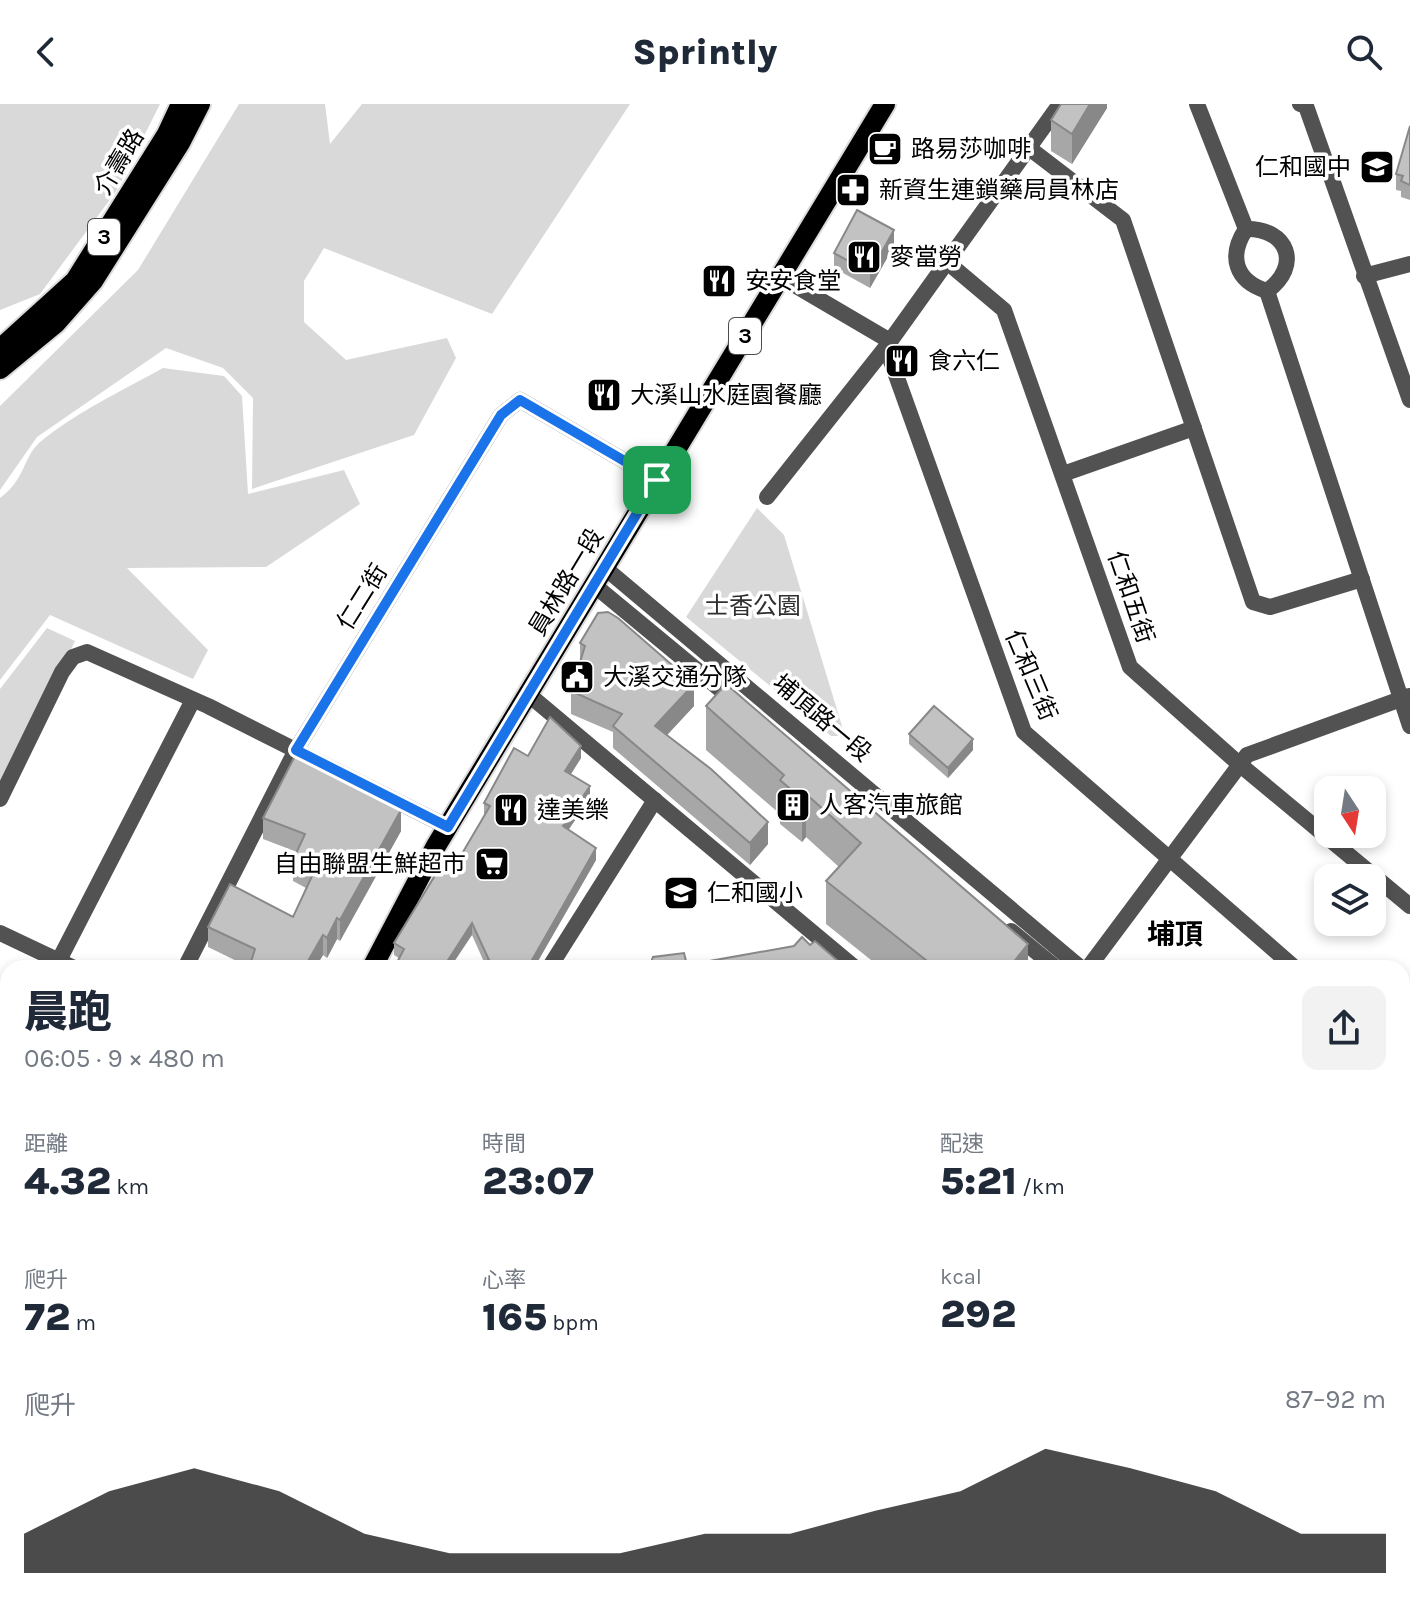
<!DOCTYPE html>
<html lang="zh-TW">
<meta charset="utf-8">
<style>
body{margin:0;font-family:Karla,"Noto Sans TC",sans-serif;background:#f2f2f3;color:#1f2937;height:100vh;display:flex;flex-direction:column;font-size:30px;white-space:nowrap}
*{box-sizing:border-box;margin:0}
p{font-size:26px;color:#747a83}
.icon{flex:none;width:44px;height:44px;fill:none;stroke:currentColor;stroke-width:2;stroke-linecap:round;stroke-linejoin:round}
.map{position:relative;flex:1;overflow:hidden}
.side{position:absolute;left:0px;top:856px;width:1410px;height:648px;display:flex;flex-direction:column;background:#fff;border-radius:24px 24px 0 0;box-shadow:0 4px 12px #0003}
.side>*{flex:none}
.needle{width:52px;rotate:168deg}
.fabs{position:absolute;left:1314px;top:672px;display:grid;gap:16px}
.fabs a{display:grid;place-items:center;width:72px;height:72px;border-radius:16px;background:#fff;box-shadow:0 4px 12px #0003;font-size:40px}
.pin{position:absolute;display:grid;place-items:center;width:68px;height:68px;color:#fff;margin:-34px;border-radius:16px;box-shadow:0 4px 12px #0006}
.round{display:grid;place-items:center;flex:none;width:84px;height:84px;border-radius:16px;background:#f2f2f3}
.headline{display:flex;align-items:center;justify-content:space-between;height:136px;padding:0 24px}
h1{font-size:44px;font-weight:800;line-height:60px}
.metrics{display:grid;grid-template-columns:repeat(3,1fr);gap:12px;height:136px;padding:8px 24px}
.metrics div{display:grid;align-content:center}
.metrics b{font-size:40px;font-weight:800}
.metrics small{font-size:22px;font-weight:400}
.metrics p{font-size:22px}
.chart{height:224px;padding:16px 24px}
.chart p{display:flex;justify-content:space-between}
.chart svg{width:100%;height:144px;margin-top:8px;fill:#000;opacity:.7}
header{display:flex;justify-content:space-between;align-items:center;height:104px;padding:0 24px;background:#fff;font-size:36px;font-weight:800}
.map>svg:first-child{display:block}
.green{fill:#d9d9d9}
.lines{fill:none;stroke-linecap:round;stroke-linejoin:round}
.major-casing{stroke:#dbdbdb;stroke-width:24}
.minor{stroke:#525252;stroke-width:16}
.major{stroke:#000;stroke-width:20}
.wall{fill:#a7a7a7}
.shaded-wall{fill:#888}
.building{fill:#c2c2c2;stroke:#888;stroke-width:2}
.route-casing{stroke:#fff;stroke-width:16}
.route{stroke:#1a73e8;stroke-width:10}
.labels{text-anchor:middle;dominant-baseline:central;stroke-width:7;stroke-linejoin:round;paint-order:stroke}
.shield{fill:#fff;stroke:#4c4c4c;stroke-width:2}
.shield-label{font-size:22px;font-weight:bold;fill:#000}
.poi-label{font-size:24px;fill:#000;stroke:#fff;text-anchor:start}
.street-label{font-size:24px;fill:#000;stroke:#fff}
.park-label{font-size:24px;fill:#303030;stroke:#fff}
.quarter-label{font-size:28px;font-weight:bold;fill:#000;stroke:#fff}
</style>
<header><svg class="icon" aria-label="back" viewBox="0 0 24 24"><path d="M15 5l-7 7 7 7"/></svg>Sprintly<svg class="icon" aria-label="search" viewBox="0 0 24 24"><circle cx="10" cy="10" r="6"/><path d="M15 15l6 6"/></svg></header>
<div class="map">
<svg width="1410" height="1504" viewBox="0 0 1410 1504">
<rect width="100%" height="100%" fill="#fff"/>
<g class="green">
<polygon points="0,0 160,0 117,86 40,190 0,206"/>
<polygon points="239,0 325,0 330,40 362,0 630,0 492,210 324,144 304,177 304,218 346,256 447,234 456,254 414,331 252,385 253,294 223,264 166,244 37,333 0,386 0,302 138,166"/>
<path d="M163,264L224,272L242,292L248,390L344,366L360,400L266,463L127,464L208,546L193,575L50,511L0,576V394C25,376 23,354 39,339C76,308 122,287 163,264Z"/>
<polygon points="757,404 784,431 845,632 831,632 686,513"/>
<polygon points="47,524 75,537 0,692 0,585"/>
<polygon points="0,1081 8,1085 8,1164 0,1167"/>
</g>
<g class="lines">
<g class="major-casing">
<g id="major">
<polyline points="0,245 75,177 167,30 181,0"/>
<polyline points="0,265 56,219 93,177 180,39 200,0"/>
<polyline points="372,864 436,742 885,0"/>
<polyline points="0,1374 8,1369"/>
<polyline points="1074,1496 1084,1504"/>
</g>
</g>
<g class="minor">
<polyline points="1197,0 1246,125"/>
<polyline points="1300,0 1306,2 1410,296"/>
<polyline points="1029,44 1123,116 1253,498 1270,503 1362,475"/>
<path d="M1246,125C1288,124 1302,162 1267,187"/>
<path d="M1246,125C1228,152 1235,177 1267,187"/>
<polyline points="947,158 1004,206 1130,563 1238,659 1410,802"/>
<polyline points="1364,172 1410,160"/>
<polyline points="781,173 890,237"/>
<polyline points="1267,187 1410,622"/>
<polyline points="886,243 1024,628 1295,864"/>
<polyline points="1063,370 1194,324"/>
<polyline points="767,393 886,243 1060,0"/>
<polyline points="605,464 1081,864"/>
<polyline points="594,481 738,600"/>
<polyline points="528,590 855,864"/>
<polyline points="0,695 62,568 73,553 87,548 208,602 448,723"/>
<polyline points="1011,827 1056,864"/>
<polyline points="0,829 74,864"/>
<polyline points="55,864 193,596"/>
<polyline points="185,864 296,646 501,311 520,296 657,376"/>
<polyline points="549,864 655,696"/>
<polyline points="1088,864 1247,651 1409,592"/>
<polyline points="1402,955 1410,962"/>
<polyline points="0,978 8,962"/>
<polyline points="0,1073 8,1077"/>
<polyline points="1402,1151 1410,1158"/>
<polyline points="1402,1183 1410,1173"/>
<polyline points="1402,1327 1410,1334"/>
<polyline points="1249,1496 1259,1504"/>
<polyline points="37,1504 41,1496"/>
<polyline points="1137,1504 1143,1496"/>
</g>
<use href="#major" class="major"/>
</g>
<g class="wall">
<polygon points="1107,0 1107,4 1072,60 1051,47 1051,16"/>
<polygon points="1410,22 1410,96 1401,93 1401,87 1396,86 1396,70"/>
<polygon points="894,142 870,184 834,164 834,149"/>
<polygon points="580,539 694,602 667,631 768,740 750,761 613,644 613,628 571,610 571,587 580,558"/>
<polygon points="706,602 1028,864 881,864 826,820 826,777 839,763 806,733 802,738 780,720 780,710 706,646"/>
<polygon points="909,630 973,646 948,674 909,640"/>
<polygon points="528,652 581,654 571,670 590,694 568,726 596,756 535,862 484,858 472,831 399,854 394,851 394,839 453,765 485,711 484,711 484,699"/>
<polygon points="263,714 401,727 340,837 337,835 327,854 323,851 315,864 249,864 249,863 208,843 208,823 293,813 306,784 293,777 293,756 297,748 263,735"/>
<polygon points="8,1162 8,1331 0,1333 0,1165"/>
</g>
<g class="shaded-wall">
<polygon points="1090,0 1107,0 1107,4 1072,60 1072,30"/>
<polygon points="894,126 894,142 870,184 870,169"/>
<polygon points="694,580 694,602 655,644 655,622"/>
<polygon points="973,635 973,646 948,674 948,664"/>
<polygon points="581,642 581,654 565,679 565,667"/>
<polygon points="590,682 590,694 563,734 563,722"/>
<polygon points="806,690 806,733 802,738 802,695"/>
<polygon points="401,706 401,727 340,837 340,816"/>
<polygon points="768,718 768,740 750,761 750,739"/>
<polygon points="596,744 596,756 534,864 532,856"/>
<polygon points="337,814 337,835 327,854 327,834"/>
<polygon points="472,819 472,831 450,864 443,864"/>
<polygon points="323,831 323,851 315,864 304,864"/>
<polygon points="1028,840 1028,864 1009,864"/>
<polygon points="10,1496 18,1496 14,1504 6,1504"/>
</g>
<g class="building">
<polygon points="1061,0 1090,0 1072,30 1051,16"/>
<polygon points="1410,22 1410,81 1401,77 1403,72 1396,70"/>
<polygon points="857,106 894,126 870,169 834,149"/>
<polygon points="608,508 618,514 694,580 655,622 711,665 768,718 750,739 613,622 622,610 571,587 585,542 580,539 598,509"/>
<polygon points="726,580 1028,840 1009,864 936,864 826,777 861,739 806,690 802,695 780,676 784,671 706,602"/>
<polygon points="934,602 973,635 948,664 909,630"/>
<polygon points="550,613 581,642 565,667 590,682 563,722 596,744 532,856 536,864 469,864 489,856 472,819 443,864 394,864 404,845 394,839 442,760 453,765 490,702 484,699 514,644 528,652"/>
<polygon points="296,650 401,706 340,816 337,814 327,834 323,831 304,864 297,860 295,864 249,864 255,845 208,823 230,780 293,813 314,768 293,756 305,730 263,714"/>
<polygon points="802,833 810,841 815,837 846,864 649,864 653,853 684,849 687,861 794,842"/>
<polygon points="8,1162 8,1310 0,1312 0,1165"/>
<polygon points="8,1373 8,1496 10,1496 6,1504 0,1504 0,1378"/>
<polygon points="1402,1431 1410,1435 1410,1504 1334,1504 1337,1496 1402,1496"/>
</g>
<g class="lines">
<g class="route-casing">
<polygon id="route" points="520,296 657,376 448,723 296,646 501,311"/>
</g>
<use href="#route" class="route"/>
</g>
<defs>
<g id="cafe-square" transform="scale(1.8)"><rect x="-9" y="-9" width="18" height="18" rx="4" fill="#000" stroke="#fff"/><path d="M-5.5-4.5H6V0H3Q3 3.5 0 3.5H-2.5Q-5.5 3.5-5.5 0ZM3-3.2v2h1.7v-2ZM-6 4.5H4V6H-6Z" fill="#fff"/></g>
<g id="school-square" transform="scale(1.8)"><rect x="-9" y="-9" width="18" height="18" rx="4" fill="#000" stroke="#fff"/><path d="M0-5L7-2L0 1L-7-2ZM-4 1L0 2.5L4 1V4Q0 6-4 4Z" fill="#fff"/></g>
<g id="pharmacy-square" transform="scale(1.8)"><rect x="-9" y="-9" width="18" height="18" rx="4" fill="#000" stroke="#fff"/><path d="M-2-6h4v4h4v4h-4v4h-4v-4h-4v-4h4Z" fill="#fff"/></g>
<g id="restaurant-square" transform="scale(1.8)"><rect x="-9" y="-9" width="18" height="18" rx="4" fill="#000" stroke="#fff"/><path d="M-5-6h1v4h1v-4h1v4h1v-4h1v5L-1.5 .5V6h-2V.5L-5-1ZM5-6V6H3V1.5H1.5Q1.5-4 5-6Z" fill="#fff"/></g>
<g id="civic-square" transform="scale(1.8)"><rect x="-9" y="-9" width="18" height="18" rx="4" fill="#000" stroke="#fff"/><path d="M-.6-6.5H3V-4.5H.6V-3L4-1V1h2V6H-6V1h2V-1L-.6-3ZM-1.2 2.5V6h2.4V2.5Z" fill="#fff"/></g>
<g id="building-square" transform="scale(1.8)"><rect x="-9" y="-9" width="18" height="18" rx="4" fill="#000" stroke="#fff"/><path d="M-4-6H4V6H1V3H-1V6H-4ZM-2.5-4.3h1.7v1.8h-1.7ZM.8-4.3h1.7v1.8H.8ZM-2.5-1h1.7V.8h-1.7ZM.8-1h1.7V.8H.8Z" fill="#fff"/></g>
<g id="supermarket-square" transform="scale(1.8)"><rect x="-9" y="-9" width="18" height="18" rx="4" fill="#000" stroke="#fff"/><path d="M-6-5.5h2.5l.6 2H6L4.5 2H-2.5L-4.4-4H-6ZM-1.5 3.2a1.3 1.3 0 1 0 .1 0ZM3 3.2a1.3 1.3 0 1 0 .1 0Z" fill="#fff"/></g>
</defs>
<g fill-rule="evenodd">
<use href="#cafe-square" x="885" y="45"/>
<use href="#school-square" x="1377" y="63"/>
<use href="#pharmacy-square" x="853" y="86"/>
<use href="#restaurant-square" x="864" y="153"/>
<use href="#restaurant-square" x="719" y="177"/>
<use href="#restaurant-square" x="902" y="257"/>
<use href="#restaurant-square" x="604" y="291"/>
<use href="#civic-square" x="577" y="573"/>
<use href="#building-square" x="793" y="701"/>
<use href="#restaurant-square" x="511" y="706"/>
<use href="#supermarket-square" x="492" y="760"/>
<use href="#school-square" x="681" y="789"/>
</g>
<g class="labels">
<g class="shield">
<rect x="88" y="115" width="32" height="36" rx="6"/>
<rect x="729" y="214" width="32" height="36" rx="6"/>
</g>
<g class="shield-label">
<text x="104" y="133">3</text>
<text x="745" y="232">3</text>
</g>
<g class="poi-label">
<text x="911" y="45">路易莎咖啡</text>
<text x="1351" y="63" text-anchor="end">仁和國中</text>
<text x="879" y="86">新資生連鎖藥局員林店</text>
<text x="890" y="153">麥當勞</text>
<text x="745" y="177">安安食堂</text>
<text x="928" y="257">食六仁</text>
<text x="630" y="291">大溪山水庭園餐廳</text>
<text x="603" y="573">大溪交通分隊</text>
<text x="819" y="701">人客汽車旅館</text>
<text x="537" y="706">達美樂</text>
<text x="466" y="760" text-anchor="end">自由聯盟生鮮超市</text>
<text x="707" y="789">仁和國小</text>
</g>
<g class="street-label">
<text transform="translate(119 58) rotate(-59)">介壽路</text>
<text transform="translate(566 478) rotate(-59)">員林路一段</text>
<text transform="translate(362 493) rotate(-58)">仁二街</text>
<text transform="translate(1131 493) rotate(71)">仁和五街</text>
<text transform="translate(1031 571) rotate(67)">仁和三街</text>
<text transform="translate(822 614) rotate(40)">埔頂路一段</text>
</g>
<g class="park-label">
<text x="753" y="502">士香公園</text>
</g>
<g class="quarter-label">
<text x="1175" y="830">埔頂</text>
</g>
</g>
</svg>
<div class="fabs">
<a><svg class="needle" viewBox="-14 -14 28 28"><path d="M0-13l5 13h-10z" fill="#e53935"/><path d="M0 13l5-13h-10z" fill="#747a83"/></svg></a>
<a><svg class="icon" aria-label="layers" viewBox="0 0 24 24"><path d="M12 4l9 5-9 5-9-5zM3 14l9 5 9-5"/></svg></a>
</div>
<div class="pin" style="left:657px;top:376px;background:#1e9e55"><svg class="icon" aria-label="arrive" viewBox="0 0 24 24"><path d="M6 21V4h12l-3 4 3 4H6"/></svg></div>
<section class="side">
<div class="headline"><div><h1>晨跑</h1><p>06:05 · 9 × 480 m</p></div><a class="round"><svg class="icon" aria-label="share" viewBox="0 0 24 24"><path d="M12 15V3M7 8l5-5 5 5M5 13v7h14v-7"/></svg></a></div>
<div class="metrics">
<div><p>距離</p><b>4.32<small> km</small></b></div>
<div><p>時間</p><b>23:07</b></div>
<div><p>配速</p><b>5:21<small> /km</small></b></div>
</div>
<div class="metrics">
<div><p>爬升</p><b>72<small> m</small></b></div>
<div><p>心率</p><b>165<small> bpm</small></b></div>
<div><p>kcal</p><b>292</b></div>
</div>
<div class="chart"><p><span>爬升</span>87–92 m</p>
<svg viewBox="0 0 160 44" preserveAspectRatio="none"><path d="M0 44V32L10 19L20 12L30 19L40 32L50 38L60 38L70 38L80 32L90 32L100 25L110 19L120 6L130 12L140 19L150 32L160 32V44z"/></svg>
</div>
</section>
</div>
